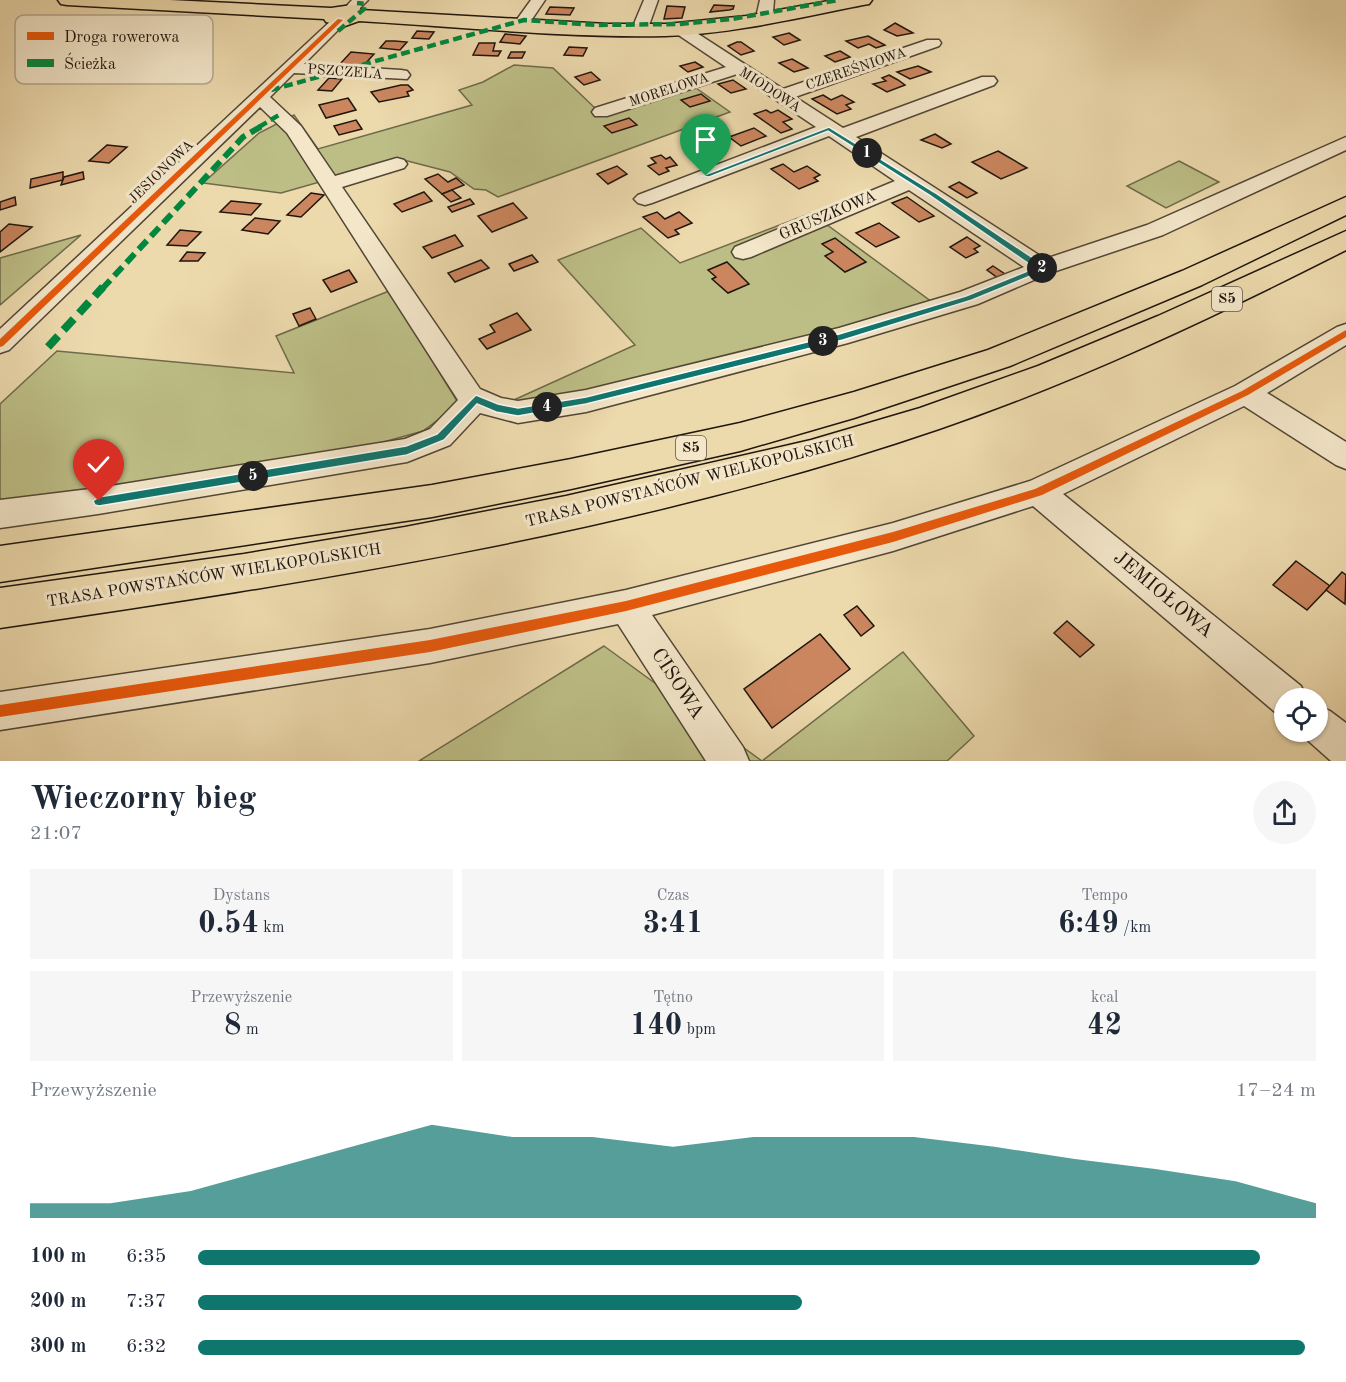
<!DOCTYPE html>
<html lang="pl">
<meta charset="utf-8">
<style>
body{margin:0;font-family:"Old Standard TT",serif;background:#f6f6f7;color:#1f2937;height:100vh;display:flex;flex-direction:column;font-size:22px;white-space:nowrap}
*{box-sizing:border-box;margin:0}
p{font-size:20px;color:#747a83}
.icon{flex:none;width:33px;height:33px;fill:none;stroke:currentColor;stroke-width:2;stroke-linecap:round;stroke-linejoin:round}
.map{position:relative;height:761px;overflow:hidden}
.sheet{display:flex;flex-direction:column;background:#fff;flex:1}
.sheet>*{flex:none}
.fabs{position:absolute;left:1274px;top:688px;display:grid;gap:12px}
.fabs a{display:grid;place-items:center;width:54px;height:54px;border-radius:50%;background:#fff;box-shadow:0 2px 4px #0004;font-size:30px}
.pin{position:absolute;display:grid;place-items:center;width:51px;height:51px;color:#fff;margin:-62px -26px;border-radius:50% 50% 50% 0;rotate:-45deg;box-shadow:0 0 6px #0007}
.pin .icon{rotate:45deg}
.km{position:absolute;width:30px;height:30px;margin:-15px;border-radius:50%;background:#222;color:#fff;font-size:16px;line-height:30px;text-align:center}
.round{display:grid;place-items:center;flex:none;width:63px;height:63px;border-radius:32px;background:#f6f6f7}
.overview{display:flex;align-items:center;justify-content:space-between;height:102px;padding:0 30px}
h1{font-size:33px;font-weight:600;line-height:45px}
.metrics{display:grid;grid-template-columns:repeat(3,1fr);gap:9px;height:102px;padding:6px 30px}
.metrics div{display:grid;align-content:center;border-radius:0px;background:#f6f6f7;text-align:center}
.metrics b{font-size:30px;font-weight:600}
.metrics small{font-size:16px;font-weight:400}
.metrics p{font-size:16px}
.chart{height:168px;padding:12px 30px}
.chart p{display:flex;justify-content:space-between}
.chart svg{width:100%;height:108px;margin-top:6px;fill:#0f766e;opacity:.7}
ul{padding:0 30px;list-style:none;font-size:20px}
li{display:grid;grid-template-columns:96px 72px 1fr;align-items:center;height:45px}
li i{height:15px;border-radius:8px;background:#0f766e}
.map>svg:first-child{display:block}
.green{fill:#bdbe86;stroke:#6e6a4a;stroke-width:1.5}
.building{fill:#cb865f;stroke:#1f150d;stroke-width:1.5}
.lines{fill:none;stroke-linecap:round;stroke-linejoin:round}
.minor-casing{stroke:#524635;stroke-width:3}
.major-casing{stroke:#1f150d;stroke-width:3}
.highway-casing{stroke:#1f150d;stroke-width:3}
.minor{fill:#f3e6c9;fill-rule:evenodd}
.major{fill:#ecd9ac;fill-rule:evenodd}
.highway{fill:#ecd9ac;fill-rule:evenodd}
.quiet-far2{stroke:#00873e;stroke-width:4.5;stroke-dasharray:9 4.5;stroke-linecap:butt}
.quiet-far1{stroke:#00873e;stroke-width:6;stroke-dasharray:12 6;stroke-linecap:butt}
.quiet{stroke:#00873e;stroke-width:8;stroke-dasharray:15 8;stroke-linecap:butt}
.cycleway-casing{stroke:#f3e6c9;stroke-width:4}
.cycleway{fill:#e8590c;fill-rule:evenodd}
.route{fill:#0f766e;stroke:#fff;stroke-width:1.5}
.labels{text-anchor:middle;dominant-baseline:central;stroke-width:6;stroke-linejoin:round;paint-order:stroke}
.far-street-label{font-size:14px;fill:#1f150d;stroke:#f3e6c9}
.shield{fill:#f3e6c9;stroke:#5f5445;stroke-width:1.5}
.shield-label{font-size:15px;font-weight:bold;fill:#1f150d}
.street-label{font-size:16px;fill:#1f150d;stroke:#f3e6c9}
.near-street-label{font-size:20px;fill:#1f150d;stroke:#f3e6c9}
.key{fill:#f3e6c9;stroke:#b3a791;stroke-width:1.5}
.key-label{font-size:16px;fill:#1f150d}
</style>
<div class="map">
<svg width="1346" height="761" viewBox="0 0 1346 761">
<rect width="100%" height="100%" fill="#ecd9ac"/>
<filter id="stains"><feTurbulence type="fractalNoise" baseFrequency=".00333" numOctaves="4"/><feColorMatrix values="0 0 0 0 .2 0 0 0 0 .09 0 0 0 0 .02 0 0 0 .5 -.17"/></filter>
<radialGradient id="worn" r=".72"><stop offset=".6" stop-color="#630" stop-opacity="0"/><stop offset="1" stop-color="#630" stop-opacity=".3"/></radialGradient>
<g class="green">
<polygon points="514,65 553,68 596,109 686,81 730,112 498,197 486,190 474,189 450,172 400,159 281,193 203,183 259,133 294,115 318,149 472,105 459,90 483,82"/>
<polygon points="1179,161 1219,182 1166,208 1127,186"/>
<polygon points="811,213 932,302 646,384 496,408 635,345 558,260 641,228 680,263"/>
<polygon points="81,235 0,305 0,258"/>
<polygon points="389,291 459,404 423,431 337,455 0,506 0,404 57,351 294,373 276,336"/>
<polygon points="604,646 762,761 903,652 974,736 947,761 419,761"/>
</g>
<g class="building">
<polygon points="714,5 734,6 733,9 729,10 710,12"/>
<polygon points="667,6 685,7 682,18 664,19"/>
<polygon points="550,7 574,8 570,15 546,14"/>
<polygon points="895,23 913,33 897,36 884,30"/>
<polygon points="417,31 434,32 429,39 412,38"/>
<polygon points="789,33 800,40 784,45 773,37"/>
<polygon points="505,34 526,36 520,44 500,42"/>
<polygon points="868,36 885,45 876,48 869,44 858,48 846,41"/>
<polygon points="386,41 395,41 407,42 400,50 380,48"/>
<polygon points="737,42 741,42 754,51 741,55 728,46"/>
<polygon points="479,43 495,43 493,51 501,51 498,56 473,55"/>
<polygon points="569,47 587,48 583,56 564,55"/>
<polygon points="840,51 850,57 835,62 825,56"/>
<polygon points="351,52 374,54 364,65 340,64"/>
<polygon points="511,52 525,52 522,58 508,58"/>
<polygon points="792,59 808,68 794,72 779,63"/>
<polygon points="695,62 703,67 688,72 680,66"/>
<polygon points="918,66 931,72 910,79 897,72"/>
<polygon points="591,72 600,80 584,85 575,77"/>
<polygon points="889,75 898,80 905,85 887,92 873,84 886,81 882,78"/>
<polygon points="329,78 342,79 332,91 318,90"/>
<polygon points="733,80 746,89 731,93 718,84"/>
<polygon points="401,85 408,85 413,90 407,92 409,96 379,102 371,92"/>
<polygon points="701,94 710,101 690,107 681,100"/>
<polygon points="823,95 831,100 842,95 854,102 846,105 851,109 837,114 812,99"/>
<polygon points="348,98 356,110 326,118 319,105"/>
<polygon points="766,110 771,113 778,110 792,119 783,122 792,129 781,133 754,114"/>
<polygon points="629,118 637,125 612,133 604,126"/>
<polygon points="356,120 362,129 339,135 334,126"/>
<polygon points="754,128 766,136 741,146 729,137"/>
<polygon points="935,134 951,144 942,148 921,140"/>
<polygon points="107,145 127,147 109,163 89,161"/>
<polygon points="713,145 723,153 702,161 692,153"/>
<polygon points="998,151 1027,168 1001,179 972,162"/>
<polygon points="661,155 666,159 670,157 677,165 666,168 669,171 659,175 648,166 656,163 651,158"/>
<polygon points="783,164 794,172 807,166 820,175 814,178 818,181 799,189 771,169"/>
<polygon points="617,166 627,174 608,184 597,174"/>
<polygon points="63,172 63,180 30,188 31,179"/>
<polygon points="83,172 84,179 61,185 64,177"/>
<polygon points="438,174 448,182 456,178 464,185 442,194 425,179"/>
<polygon points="959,182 977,193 967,198 949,187"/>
<polygon points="452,190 461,198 451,202 442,194"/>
<polygon points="424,192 432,201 402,212 394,204"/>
<polygon points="311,193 324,195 301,217 287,215"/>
<polygon points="15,197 16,205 0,210 0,202"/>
<polygon points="907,197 934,216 919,222 892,203"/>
<polygon points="470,199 474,204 452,212 448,207"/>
<polygon points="231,201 261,204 251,215 220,212"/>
<polygon points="513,203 527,218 492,232 478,216"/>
<polygon points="657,212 665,219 679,212 692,223 675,230 679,234 668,238 643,217"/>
<polygon points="255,218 280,221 268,234 242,230"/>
<polygon points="879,223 899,237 876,247 856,233"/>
<polygon points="9,224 32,227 0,252 0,232"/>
<polygon points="180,230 201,232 187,246 167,245"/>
<polygon points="455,235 463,246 432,258 423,247"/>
<polygon points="967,237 980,246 974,249 978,252 966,258 950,247"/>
<polygon points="835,238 866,262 845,272 825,256 833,252 822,244"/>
<polygon points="187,252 205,253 198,261 180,261"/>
<polygon points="532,255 538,262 514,271 509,264"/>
<polygon points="481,260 489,268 455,282 448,273"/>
<polygon points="727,262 749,284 728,293 712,279 716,277 708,270"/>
<polygon points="993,266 1005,274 998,278 987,270"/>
<polygon points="349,270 357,282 331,292 323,280"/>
<polygon points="310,308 316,319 299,326 293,314"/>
<polygon points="517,313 531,330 487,349 479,339 495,332 490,325"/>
<polygon points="1296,561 1330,586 1307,610 1273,585"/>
<polygon points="1342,572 1346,575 1345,604 1326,590"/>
<polygon points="857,606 874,626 861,636 844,615"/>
<polygon points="1067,621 1094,645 1080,657 1054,633"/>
<polygon points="820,634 850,669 772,728 744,689"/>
</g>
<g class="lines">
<g class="minor-casing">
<g id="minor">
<polygon points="352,0 368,0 355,13 345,13 343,10"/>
<polygon points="531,0 545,0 526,28 516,28 513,25"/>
<polygon points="644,0 658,0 647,31 639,36 631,31"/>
<polygon points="760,0 774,0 773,12 778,18 775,21 765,21 757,13"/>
<polygon points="340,15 345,17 348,20 304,64 401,70 407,71 410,75 407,79 294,73 270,97 301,126 335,176 397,158 404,160 407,164 404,168 342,187 480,389 501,398 518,401 586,390 839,328 960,292 1024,267 909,190 751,257 743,259 735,257 732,252 735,247 895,181 829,136 652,203 645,205 638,203 634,199 638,195 816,127 737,74 607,116 595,116 592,112 595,108 726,67 674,32 672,29 674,26 686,26 783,89 927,40 939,40 941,43 939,46 795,97 843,128 982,77 994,77 997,81 994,85 856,137 1045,259 1147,225 1346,137 1346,150 1163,235 1050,273 978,304 848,343 586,412 518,423 480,413 450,445 407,462 98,514 0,528 0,500 98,488 405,439 430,429 458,400 287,133 260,107 9,350 0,353 0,329 335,17"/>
<polygon points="1346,324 1346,345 1267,393 1346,442 1346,469 1336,465 1244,406 1063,494 1301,686 1307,699 1284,699 1284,716 1275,712 1033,506 893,551 652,615 743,747 749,761 706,761 618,624 430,663 0,730 0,692 430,629 626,590 893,523 1030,481 1235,386 1337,327"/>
<polygon points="1317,705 1330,711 1346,723 1346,761 1331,761 1304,737 1301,732 1317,732"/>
</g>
</g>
<g class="major-casing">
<path id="major" d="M58,0H170L331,8L352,5L358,6L361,10L607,24H667L746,16L834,0H872L869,4L863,5C798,18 731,34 665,36C563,38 461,27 359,21L345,26L326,22L324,19L67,5L61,4Z"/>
</g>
<g class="highway-casing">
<g id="highway">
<polygon points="1346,197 1346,215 1202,285 1010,366 854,418 740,451 571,489 432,517 0,582 0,546 432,485 571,459 740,423 854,392 988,350 1182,271"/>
<path d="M1346,231V250C1214,317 1079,381 939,429C638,532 313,582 0,628V588L244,554L405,527L566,496L811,440L920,408L1038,366L1158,316Z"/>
</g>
</g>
<use href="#minor" class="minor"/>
<use href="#major" class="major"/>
<use href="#highway" class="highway"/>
<g class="quiet-far2">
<polyline points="338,31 364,9 365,4 357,3"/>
<polyline points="271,90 524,20 597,25 679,24 732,19 838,0"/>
<polyline points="259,127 279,115"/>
</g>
<polyline class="quiet-far1" points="102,289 243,137 262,126"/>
<polyline class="quiet" points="48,347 103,287"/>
<g class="cycleway-casing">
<g id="cycleway">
<polygon points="338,19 343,20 3,346 0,347 0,339"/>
<polygon points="1346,330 1346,337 1248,395 1042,495 893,542 626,611 430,652 0,717 0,705 430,640 626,601 893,532 1035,489 1242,391"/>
</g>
</g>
<use href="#cycleway" class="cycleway"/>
</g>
<polygon class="route" points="829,127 934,192 1045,266 1045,270 972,300 843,340 586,404 518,416 496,412 477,404 444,440 407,455 99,506 95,505 93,501 99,497 406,446 437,434 476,395 498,404 518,408 586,397 839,334 966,296 1035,268 929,195 828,131 709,177 702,176"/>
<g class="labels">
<g class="far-street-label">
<text transform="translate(856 69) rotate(-19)">CZEREŚNIOWA</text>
<text transform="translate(345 72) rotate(4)">PSZCZELA</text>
<text transform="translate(669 90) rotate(-18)">MORELOWA</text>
<text transform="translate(770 90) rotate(33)">MIODOWA</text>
<text transform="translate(161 172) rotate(-44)">JESIONOWA</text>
</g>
<g class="shield">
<rect x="1212" y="287" width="30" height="24" rx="4.5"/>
<rect x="676" y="436" width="30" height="24" rx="4.5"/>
</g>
<g class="shield-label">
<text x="1227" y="299">S5</text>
<text x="691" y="448">S5</text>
</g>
<g class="street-label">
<text transform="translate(828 216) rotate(-23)">GRUSZKOWA</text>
<text transform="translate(690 482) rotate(-14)">TRASA POWSTAŃCÓW WIELKOPOLSKICH</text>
<text transform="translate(214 576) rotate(-9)">TRASA POWSTAŃCÓW WIELKOPOLSKICH</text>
</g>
<g class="near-street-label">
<text transform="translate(1163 595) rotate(40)">JEMIOŁOWA</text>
<text transform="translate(677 684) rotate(57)">CISOWA</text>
</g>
</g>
<rect x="15" y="15" width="198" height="69" rx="9" class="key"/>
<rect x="27" y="32" width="27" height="8" fill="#e8590c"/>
<rect x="27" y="59" width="27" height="8" fill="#00873e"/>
<g class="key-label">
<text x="64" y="42">Droga rowerowa</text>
<text x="64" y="69">Ścieżka</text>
</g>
<rect width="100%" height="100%" filter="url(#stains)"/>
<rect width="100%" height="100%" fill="url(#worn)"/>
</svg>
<div class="fabs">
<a><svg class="icon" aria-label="locate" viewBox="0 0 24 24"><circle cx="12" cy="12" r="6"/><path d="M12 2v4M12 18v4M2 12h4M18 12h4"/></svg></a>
</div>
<div class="pin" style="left:706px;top:176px;background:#1e9e55"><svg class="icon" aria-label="arrive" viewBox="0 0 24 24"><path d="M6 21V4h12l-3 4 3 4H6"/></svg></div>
<div class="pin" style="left:99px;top:501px;background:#d93025"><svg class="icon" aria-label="check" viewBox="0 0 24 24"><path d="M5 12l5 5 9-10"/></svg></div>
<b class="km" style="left:867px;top:153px">1</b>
<b class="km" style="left:1042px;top:268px">2</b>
<b class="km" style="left:823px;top:341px">3</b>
<b class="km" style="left:547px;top:407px">4</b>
<b class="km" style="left:253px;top:476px">5</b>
</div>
<section class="sheet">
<div class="overview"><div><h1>Wieczorny bieg</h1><p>21:07</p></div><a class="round"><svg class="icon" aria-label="share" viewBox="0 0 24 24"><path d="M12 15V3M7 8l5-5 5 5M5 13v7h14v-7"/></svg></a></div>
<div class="metrics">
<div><p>Dystans</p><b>0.54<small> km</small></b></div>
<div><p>Czas</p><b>3:41</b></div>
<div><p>Tempo</p><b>6:49<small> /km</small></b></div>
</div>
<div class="metrics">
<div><p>Przewyższenie</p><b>8<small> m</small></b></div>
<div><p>Tętno</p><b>140<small> bpm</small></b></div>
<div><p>kcal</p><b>42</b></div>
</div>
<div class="chart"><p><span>Przewyższenie</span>17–24 m</p>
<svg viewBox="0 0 160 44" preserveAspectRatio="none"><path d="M0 44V38L10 38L20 33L30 24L40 15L50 6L60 11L70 11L80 15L90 11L100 11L110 11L120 15L130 20L140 24L150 29L160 38V44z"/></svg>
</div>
<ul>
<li><b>100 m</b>6:35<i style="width:95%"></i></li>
<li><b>200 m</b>7:37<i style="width:54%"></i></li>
<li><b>300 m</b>6:32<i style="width:99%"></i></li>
</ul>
</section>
